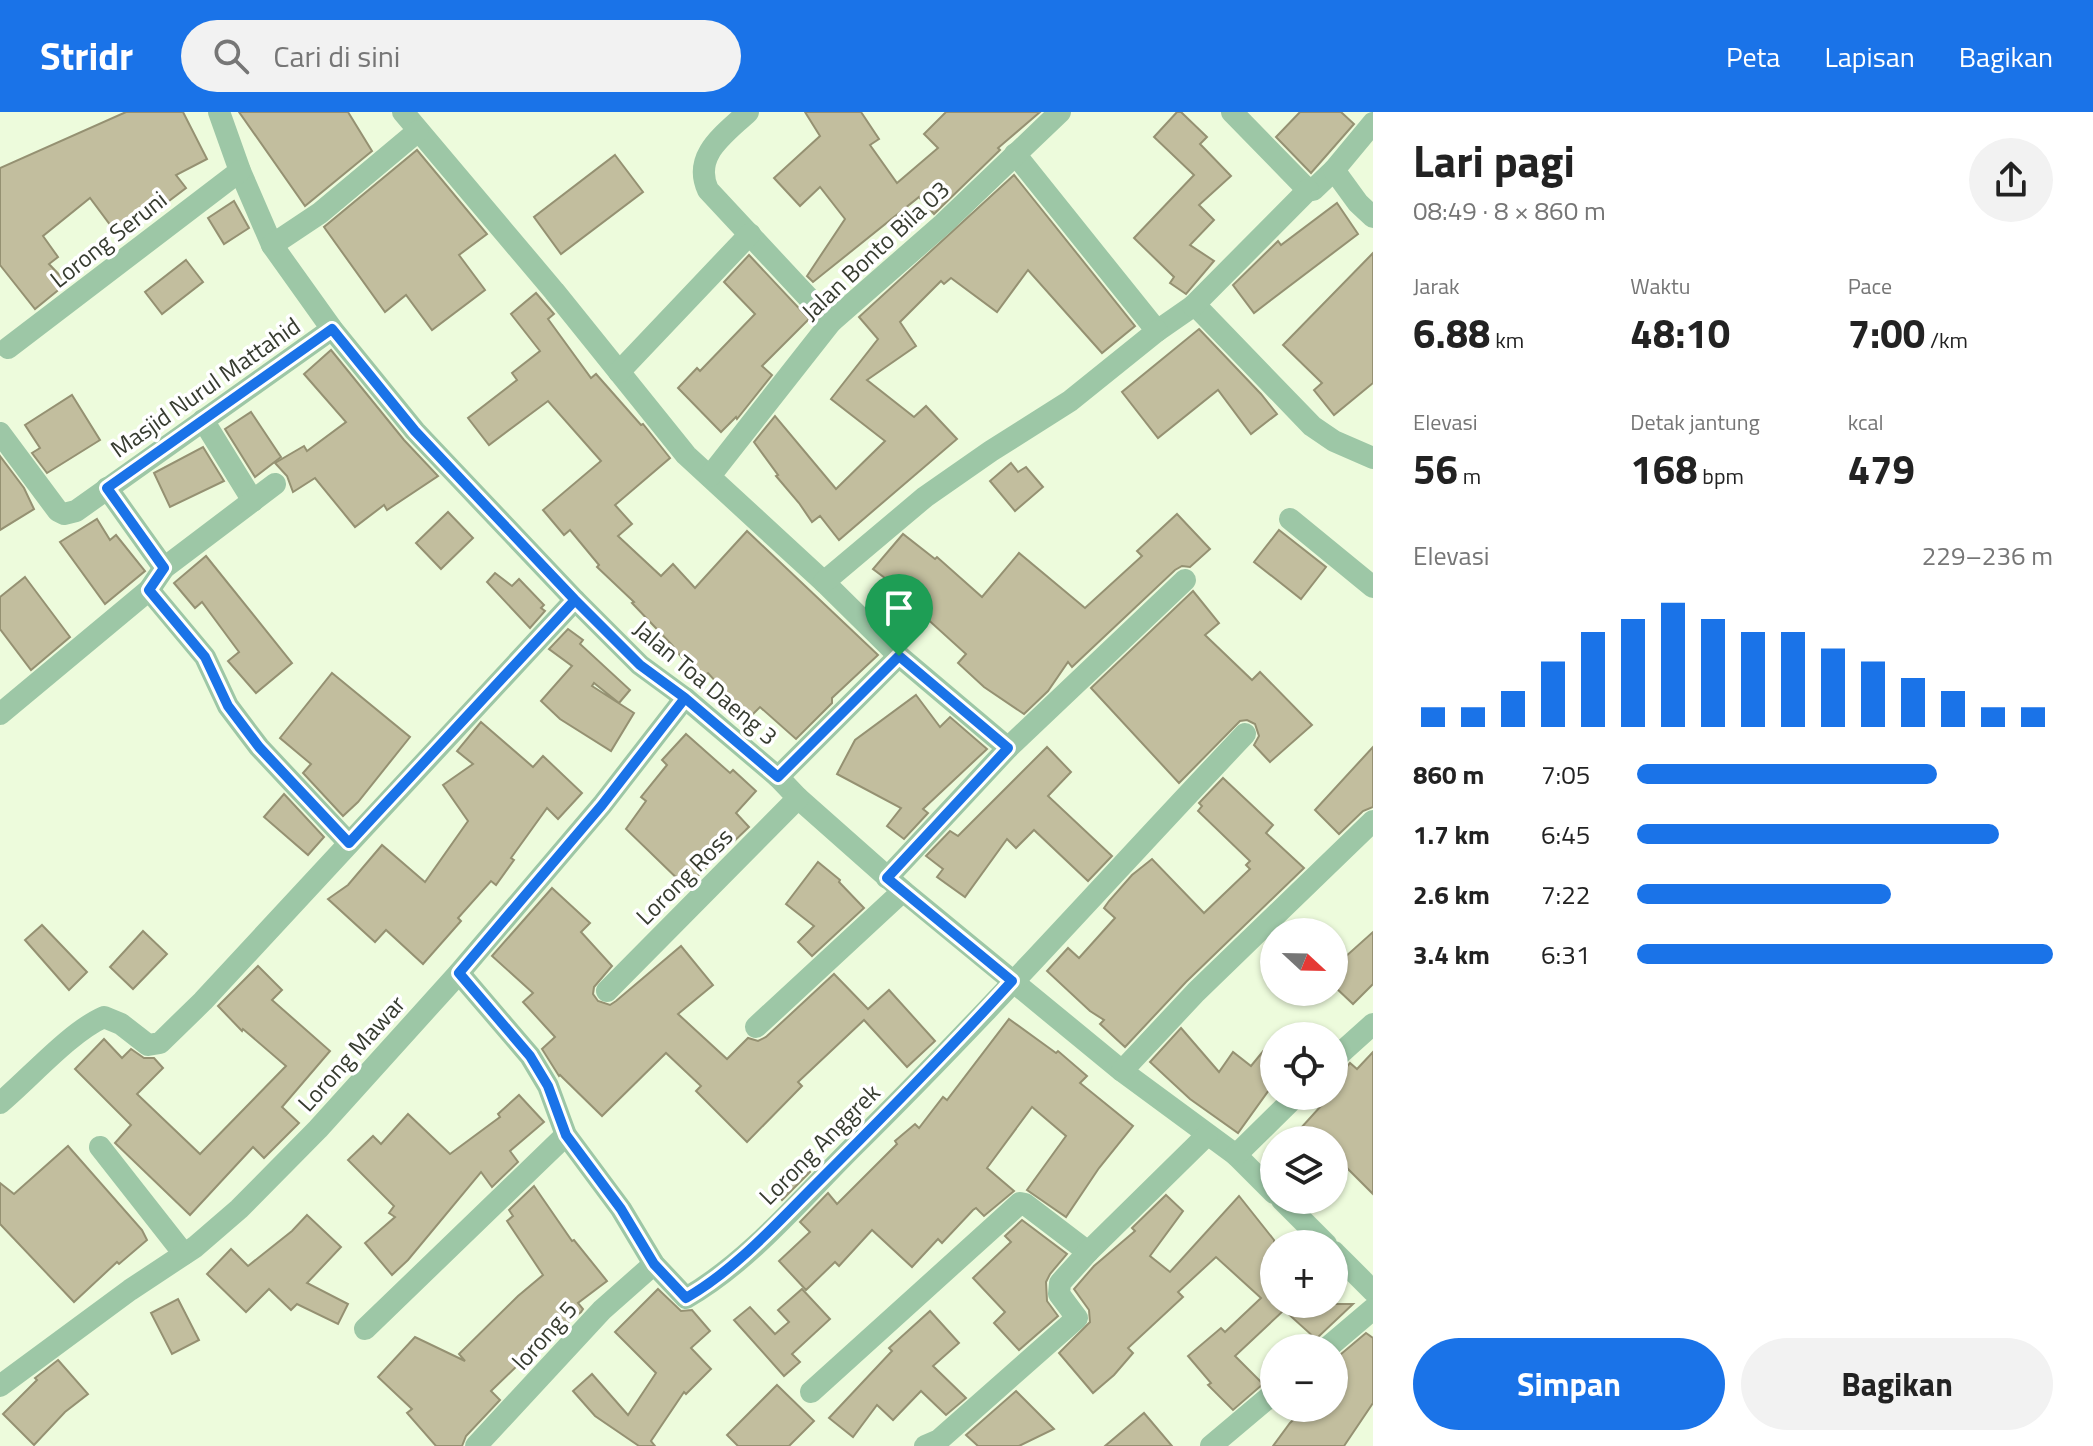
<!DOCTYPE html>
<html lang="id">
<meta charset="utf-8">
<style>
body{margin:0;font-family:"Titillium Web",sans-serif;background:#f2f2f2;color:#222;height:100vh;display:flex;flex-direction:column;font-size:30px;white-space:nowrap}
*{box-sizing:border-box;margin:0}
p{font-size:26px;color:#767676}
.icon{flex:none;width:44px;height:44px;fill:none;stroke:currentColor;stroke-width:2;stroke-linecap:round;stroke-linejoin:round}
.map{position:relative;flex:1;overflow:hidden}
.panel{display:flex;flex-direction:column;background:#fff;width:720px}
.panel>*{flex:none}
.needle{width:52px;rotate:112deg}
.buttons{position:absolute;left:1260px;top:806px;display:grid;gap:16px}
.buttons a{display:grid;place-items:center;width:88px;height:88px;border-radius:50%;background:#fff;box-shadow:0 2px 6px #0004;font-size:40px}
.pin{position:absolute;display:grid;place-items:center;width:68px;height:68px;color:#fff;margin:-82px -34px;border-radius:50% 50% 50% 0;rotate:-45deg;box-shadow:0 0 8px #0007}
.pin .icon{rotate:45deg}
.round{display:grid;place-items:center;flex:none;width:84px;height:84px;border-radius:42px;background:#f2f2f2}
.summary{display:flex;align-items:center;justify-content:space-between;height:136px;padding:0 40px}
h1{font-size:44px;font-weight:700;line-height:60px}
.metrics{display:grid;grid-template-columns:repeat(3,1fr);gap:12px;height:136px;padding:8px 40px}
.metrics div{display:grid;align-content:center}
.metrics b{font-size:40px;font-weight:700}
.metrics small{font-size:22px;font-weight:400}
.metrics p{font-size:22px}
.chart{height:224px;padding:16px 40px}
.chart p{display:flex;justify-content:space-between}
.chart svg{width:100%;height:144px;margin-top:8px;stroke:#1a73e8;stroke-width:6}
.button{display:flex;gap:16px;margin-top:auto;padding:16px 40px}
.button a{flex:1;height:92px;border-radius:48px;background:#1a73e8;color:#fff;font-size:32px;font-weight:700;line-height:92px;text-align:center}
.button a+a{background:#f2f2f2;color:#222}
ul{padding:0 40px;list-style:none;font-size:26px}
li{display:grid;grid-template-columns:128px 96px 1fr;align-items:center;height:60px}
li i{height:20px;border-radius:10px;background:#1a73e8}
header{display:flex;align-items:center;gap:48px;box-sizing:border-box;height:112px;padding:0 40px;background:#1a73e8;color:#fff}
header strong{font-size:38px}
nav{display:flex;gap:44px;margin-inline-start:auto;font-size:28px}
.search{width:560px;height:72px;background:#f2f2f2;display:flex;align-items:center;gap:20px;box-sizing:border-box;padding:0 28px;border-radius:44px;color:#767676;font-size:30px}
main{display:flex;flex:1;min-height:0}
.map>svg:first-child{display:block}
.building{fill:#c2be9e;stroke:#959172;stroke-width:2}
.lines{fill:none;stroke-linecap:round;stroke-linejoin:round}
.minor{stroke:#9dc7a6;stroke-width:22}
.route-casing{stroke:#fff;stroke-width:16}
.route{stroke:#1a73e8;stroke-width:10}
.labels{text-anchor:middle;dominant-baseline:central;stroke-width:7;stroke-linejoin:round;paint-order:stroke}
.street-label{font-size:24px;fill:#373c30;stroke:#fff}
</style>
<header>
<strong>Stridr</strong>
<div class="search"><svg class="icon" aria-label="search" viewBox="0 0 24 24"><circle cx="10" cy="10" r="6"/><path d="M15 15l6 6"/></svg>Cari di sini</div>
<nav><a>Peta</a><a>Lapisan</a><a>Bagikan</a></nav>
</header>
<main>
<div class="map">
<svg width="1373" height="1334" viewBox="0 0 1373 1334">
<rect width="100%" height="100%" fill="#edfbdc"/>
<g class="building">
<polygon points="126,0 183,0 207,47 176,63 186,76 120,126 90,86 43,124 58,145 49,152 67,171 35,197 0,153 0,56"/>
<polygon points="239,0 348,0 372,39 305,94"/>
<polygon points="805,0 861,0 879,27 870,33 897,71 938,36 924,22 946,0 1040,0 998,36 1000,38 934,102 919,85 813,170 807,164 845,107 820,75 800,94 774,66 820,24"/>
<polygon points="1177,0 1181,0 1207,25 1200,32 1231,64 1199,93 1214,108 1190,133 1214,149 1186,182 1170,171 1174,165 1134,126 1194,63 1154,25"/>
<polygon points="1300,0 1341,0 1354,12 1311,61 1276,25"/>
<polygon points="417,38 487,122 459,143 485,178 432,218 406,183 385,200 324,115"/>
<polygon points="615,43 643,80 561,142 534,105"/>
<polygon points="1014,63 1135,214 1102,241 1028,158 997,200 951,166 944,172 941,169 900,210 916,234 867,268 914,305 926,294 957,327 839,428 820,404 812,410 799,391 776,364 778,363 754,330 775,304 836,377 885,329 831,287 878,227 859,205"/>
<polygon points="234,89 249,116 224,132 208,106"/>
<polygon points="1337,91 1358,122 1254,201 1233,173 1278,129 1281,133"/>
<polygon points="1373,141 1373,271 1334,303 1314,278 1322,271 1283,233"/>
<polygon points="749,143 809,207 762,254 772,263 737,307 736,305 721,320 678,276 697,256 700,259 755,202 724,170"/>
<polygon points="186,148 203,170 162,202 145,180"/>
<polygon points="536,181 554,202 548,207 591,266 596,262 641,313 643,312 670,346 615,393 632,412 618,424 661,464 673,452 695,476 747,419 878,543 832,586 832,591 796,627 760,595 749,606 708,561 699,568 672,533 632,491 634,490 597,455 599,453 570,418 564,423 543,398 601,349 548,289 489,333 468,306 517,268 512,261 540,239 511,202"/>
<polygon points="1199,217 1261,282 1277,302 1251,322 1218,278 1158,326 1122,280"/>
<polygon points="331,238 404,328 438,364 387,398 384,393 355,415 315,366 293,380 287,364 275,351 304,334 307,339 346,310 304,262"/>
<polygon points="72,283 100,328 47,361 32,341 40,336 25,313"/>
<polygon points="251,300 281,345 255,365 225,317"/>
<polygon points="203,335 224,369 170,395 154,361"/>
<polygon points="0,344 24,376 34,397 0,418"/>
<polygon points="1011,351 1018,360 1026,355 1043,375 1015,399 990,369"/>
<polygon points="448,400 473,426 441,457 416,431"/>
<polygon points="1177,402 1210,437 1190,455 1182,454 1175,458 1072,555 1068,550 1048,579 1024,602 984,575 958,551 966,542 902,484 905,481 873,457 903,422 935,447 937,445 982,485 1019,441 1085,496 1142,444 1137,439"/>
<polygon points="97,407 110,428 116,423 145,459 105,492 60,430"/>
<polygon points="1279,418 1326,455 1301,487 1254,450"/>
<polygon points="206,444 292,551 256,581 228,549 239,540 202,490 195,496 174,471"/>
<polygon points="495,461 512,474 519,467 544,493 541,496 545,499 530,516 487,470"/>
<polygon points="25,465 70,525 31,558 0,517 0,485"/>
<polygon points="1193,479 1219,511 1205,523 1252,568 1260,560 1312,613 1270,650 1254,633 1259,624 1255,612 1247,608 1240,609 1179,671 1091,576"/>
<polygon points="568,517 583,528 580,532 630,578 619,591 594,571 592,574 634,601 611,639 560,607 541,589 572,554 549,537"/>
<polygon points="332,561 410,625 358,690 343,704 303,661 311,652 280,626"/>
<polygon points="916,583 940,615 950,605 987,637 923,697 928,701 904,727 887,714 901,696 837,662 855,628"/>
<polygon points="481,610 533,655 543,644 582,681 558,707 547,696 511,746 514,748 496,773 491,769 458,806 461,809 423,852 386,818 375,830 328,787 348,773 382,733 425,770 468,709 443,673 473,652 457,639"/>
<polygon points="686,622 730,661 733,658 756,679 736,701 749,715 686,775 626,717 646,689 641,685 667,653 662,648"/>
<polygon points="1047,635 1071,660 1048,684 1112,744 1088,769 1034,718 1016,736 1007,727 965,785 937,765 943,757 926,744 950,719 958,724"/>
<polygon points="1373,635 1373,695 1363,699 1339,722 1315,698"/>
<polygon points="1223,666 1273,713 1266,721 1304,756 1186,870 1125,935 1100,912 1104,908 1090,899 1047,859 1068,836 1079,846 1115,806 1104,796 1109,789 1132,763 1152,747 1204,801 1250,757 1246,753 1250,749 1198,699 1202,694 1199,691"/>
<polygon points="284,682 324,725 308,743 264,705"/>
<polygon points="818,750 840,768 839,770 864,796 812,844 798,830 814,814 786,792"/>
<polygon points="552,776 590,811 581,820 612,854 594,875 593,882 598,889 610,893 616,889 681,834 713,873 678,902 727,947 748,926 758,929 766,925 834,862 868,897 889,878 935,929 907,955 864,908 798,970 802,974 747,1030 696,979 701,974 666,941 602,1004 560,963 559,964 542,937 555,925 523,890 533,881 492,844"/>
<polygon points="42,813 87,860 69,878 25,828"/>
<polygon points="143,819 167,842 133,877 110,855"/>
<polygon points="1373,820 1373,872 1353,892 1334,874 1334,855"/>
<polygon points="258,854 282,878 272,888 330,939 282,995 299,1011 264,1046 253,1035 190,1103 115,1031 131,1013 75,957 104,927 122,946 131,937 144,946 154,946 163,956 137,982 200,1042 286,954 243,917 242,919 218,894"/>
<polygon points="1009,907 1056,941 1058,939 1087,964 1080,971 1133,1014 1099,1056 1066,1105 1027,1078 1066,1024 1032,995 987,1056 1014,1079 984,1104 976,1096 973,1098 942,1131 938,1127 912,1155 872,1118 839,1154 835,1150 806,1178 779,1149 810,1120 800,1110 828,1081 837,1092 897,1032 895,1029 915,1012 919,1016 943,985 947,988"/>
<polygon points="1181,916 1219,960 1233,940 1251,954 1274,926 1274,971 1238,1021 1190,987 1150,950"/>
<polygon points="1373,940 1373,1082 1334,1043 1334,1028 1290,1028 1330,984 1334,984 1334,971 1350,951 1357,957"/>
<polygon points="519,983 544,1010 510,1039 518,1050 492,1075 481,1060 408,1148 392,1163 365,1131 395,1105 389,1101 394,1094 348,1048 373,1024 381,1032 408,1002 450,1042 500,1005 498,1002"/>
<polygon points="68,1034 142,1118 147,1128 119,1152 117,1150 74,1190 0,1112 0,1071 14,1082"/>
<polygon points="803,1051 810,1060 782,1088 773,1078"/>
<polygon points="534,1074 572,1129 574,1128 607,1169 578,1191 583,1197 581,1200 551,1224 550,1222 491,1279 500,1288 466,1324 462,1334 436,1334 407,1301 412,1297 378,1265 415,1225 465,1249 459,1242 518,1184 543,1163 507,1109 513,1104 509,1098"/>
<polygon points="1166,1083 1183,1099 1150,1144 1170,1160 1239,1084 1274,1128 1274,1192 1353,1192 1316,1227 1284,1198 1235,1244 1263,1272 1233,1298 1208,1273 1211,1271 1188,1244 1221,1216 1225,1220 1261,1186 1216,1145 1178,1180 1183,1185 1128,1236 1133,1241 1114,1263 1093,1281 1059,1241 1090,1210 1089,1198 1074,1177 1094,1154 1135,1119 1132,1116"/>
<polygon points="307,1103 341,1135 307,1171 348,1192 338,1212 297,1192 291,1198 269,1177 246,1200 207,1162 231,1137 248,1154 292,1119"/>
<polygon points="1022,1108 1067,1142 1050,1162 1046,1170 1047,1189 1058,1204 1019,1238 994,1211 1005,1200 973,1166 1011,1130 1005,1124"/>
<polygon points="658,1177 681,1199 692,1198 710,1219 691,1236 711,1257 686,1282 684,1280 651,1329 655,1334 639,1334 595,1304 573,1279 592,1262 628,1303 656,1261 615,1220"/>
<polygon points="802,1177 830,1207 792,1242 800,1250 784,1264 734,1208 750,1195 775,1222 789,1210 778,1198"/>
<polygon points="178,1187 199,1228 172,1242 151,1201"/>
<polygon points="930,1199 959,1231 933,1254 966,1286 946,1303 921,1279 893,1308 877,1293 853,1325 829,1306 892,1239 889,1236"/>
<polygon points="1366,1221 1373,1226 1373,1291 1344,1334 1273,1334 1290,1311 1306,1296 1334,1296 1334,1248"/>
<polygon points="58,1248 88,1282 65,1300 34,1333 3,1302 37,1268 35,1266"/>
<polygon points="777,1273 814,1309 789,1334 738,1334 727,1323"/>
<polygon points="1016,1279 1054,1317 1019,1334 978,1334 966,1323"/>
<polygon points="1144,1301 1172,1334 1105,1334"/>
</g>
<g class="lines">
<g class="minor">
<polyline points="219,0 240,59 272,133 332,217 415,319 575,488 640,553 685,586 778,665 798,686 903,779 1122,959 1236,1043 1274,1081"/>
<polyline points="403,0 554,179 686,343 824,470 899,544 1008,636"/>
<path d="M748,0C725,22 692,43 708,78L831,210"/>
<polyline points="1232,0 1308,78 1313,78 1334,58"/>
<polyline points="1373,11 1334,58 1358,91 1373,105"/>
<polyline points="1015,42 1157,219 1193,194 1197,195 1312,314 1334,329 1373,346"/>
<polyline points="272,133 320,101 418,19"/>
<polyline points="1193,194 1308,78"/>
<polyline points="8,236 240,59"/>
<polyline points="619,260 750,122"/>
<polyline points="203,308 253,389"/>
<polyline points="0,321 58,399 64,402 76,399 332,217"/>
<polyline points="710,364 831,210 943,112 1060,0"/>
<polyline points="107,376 164,456"/>
<polyline points="1290,407 1373,475"/>
<polyline points="824,470 925,385 991,339 1070,289 1157,219"/>
<polyline points="149,478 205,545 228,594 259,635 349,731"/>
<polyline points="0,602 149,478 164,456 275,372"/>
<polyline points="778,665 899,544"/>
<polyline points="887,766 1008,636 1185,468"/>
<path d="M459,861L530,944L548,974L566,1023L621,1097L654,1152L686,1186C750,1149 800,1088 852,1036C987,903 1114,760 1245,622"/>
<polyline points="607,879 798,686"/>
<polyline points="756,915 903,779"/>
<polyline points="1334,947 1373,912"/>
<polyline points="1122,959 1196,880 1373,709"/>
<path d="M0,991C30,966 70,920 104,905L121,912L148,933L160,931L203,889L575,488"/>
<polyline points="100,1035 184,1142"/>
<polyline points="1236,1043 1296,984"/>
<polyline points="1282,1088 1326,1132"/>
<polyline points="1334,1140 1373,1179"/>
<polyline points="365,1217 566,1023"/>
<polyline points="1327,1236 1373,1197"/>
<polyline points="0,1274 130,1178 195,1135 239,1097 318,1017 459,861 602,693 685,586"/>
<polyline points="811,1280 1020,1091 1025,1092 1088,1140"/>
<polyline points="476,1334 602,1198 654,1152"/>
<polyline points="925,1334 939,1328 1077,1206 1059,1182 1060,1171 1088,1140 1207,1023"/>
<polyline points="1211,1334 1274,1281"/>
</g>
</g>
<g class="lines">
<g class="route-casing">
<path id="route" d="M899,544L778,665L685,586L640,553L575,488L415,319L332,217L107,376L164,456L149,478L205,545L228,594L259,635L349,731L575,488L640,553L685,586L602,693L459,861L530,944L548,974L566,1023L621,1097L654,1152L686,1186C736,1157 774,1114 815,1073C882,1006 948,939 1012,869L887,766L1008,636L899,544"/>
</g>
<use href="#route" class="route"/>
</g>
<g class="labels">
<g class="street-label">
<text transform="translate(108 127) rotate(-38)">Lorong Seruni</text>
<text transform="translate(875 138) rotate(-43)">Jalan Bonto Bila 03</text>
<text transform="translate(205 275) rotate(-35)">Masjid Nurul Mattahid</text>
<text transform="translate(706 570) rotate(40)">Jalan Toa Daeng 3</text>
<text transform="translate(684 764) rotate(-45)">Lorong Ross</text>
<text transform="translate(351 941) rotate(-48)">Lorong Mawar</text>
<text transform="translate(819 1032) rotate(-45)">Lorong Anggrek</text>
<text transform="translate(544 1223) rotate(-48)">lorong 5</text>
</g>
</g>
</svg>
<div class="buttons">
<a><svg class="needle" viewBox="-14 -14 28 28"><path d="M0-13l5 13h-10z" fill="#e53935"/><path d="M0 13l5-13h-10z" fill="#767676"/></svg></a>
<a><svg class="icon" aria-label="locate" viewBox="0 0 24 24"><circle cx="12" cy="12" r="6"/><path d="M12 2v4M12 18v4M2 12h4M18 12h4"/></svg></a>
<a><svg class="icon" aria-label="layers" viewBox="0 0 24 24"><path d="M12 4l9 5-9 5-9-5zM3 14l9 5 9-5"/></svg></a>
<a>+</a>
<a>−</a>
</div>
<div class="pin" style="left:899px;top:544px;background:#1e9e55"><svg class="icon" aria-label="arrive" viewBox="0 0 24 24"><path d="M6 21V4h12l-3 4 3 4H6"/></svg></div>
</div>
<section class="panel">
<div class="summary"><div><h1>Lari pagi</h1><p>08:49 · 8 × 860 m</p></div><a class="round"><svg class="icon" aria-label="share" viewBox="0 0 24 24"><path d="M12 15V3M7 8l5-5 5 5M5 13v7h14v-7"/></svg></a></div>
<div class="metrics">
<div><p>Jarak</p><b>6.88<small> km</small></b></div>
<div><p>Waktu</p><b>48:10</b></div>
<div><p>Pace</p><b>7:00<small> /km</small></b></div>
</div>
<div class="metrics">
<div><p>Elevasi</p><b>56<small> m</small></b></div>
<div><p>Detak jantung</p><b>168<small> bpm</small></b></div>
<div><p>kcal</p><b>479</b></div>
</div>
<div class="chart"><p><span>Elevasi</span>229–236 m</p>
<svg viewBox="0 0 160 44" preserveAspectRatio="none"><path d="M5 44V38M15 44V38M25 44V33M35 44V24M45 44V15M55 44V11M65 44V6M75 44V11M85 44V15M95 44V15M105 44V20M115 44V24M125 44V29M135 44V33M145 44V38M155 44V38"/></svg>
</div>
<ul>
<li><b>860 m</b>7:05<i style="width:72%"></i></li>
<li><b>1.7 km</b>6:45<i style="width:87%"></i></li>
<li><b>2.6 km</b>7:22<i style="width:61%"></i></li>
<li><b>3.4 km</b>6:31<i style="width:100%"></i></li>
</ul>
<div class="button"><a>Simpan</a><a>Bagikan</a></div>
</section>
</main>
